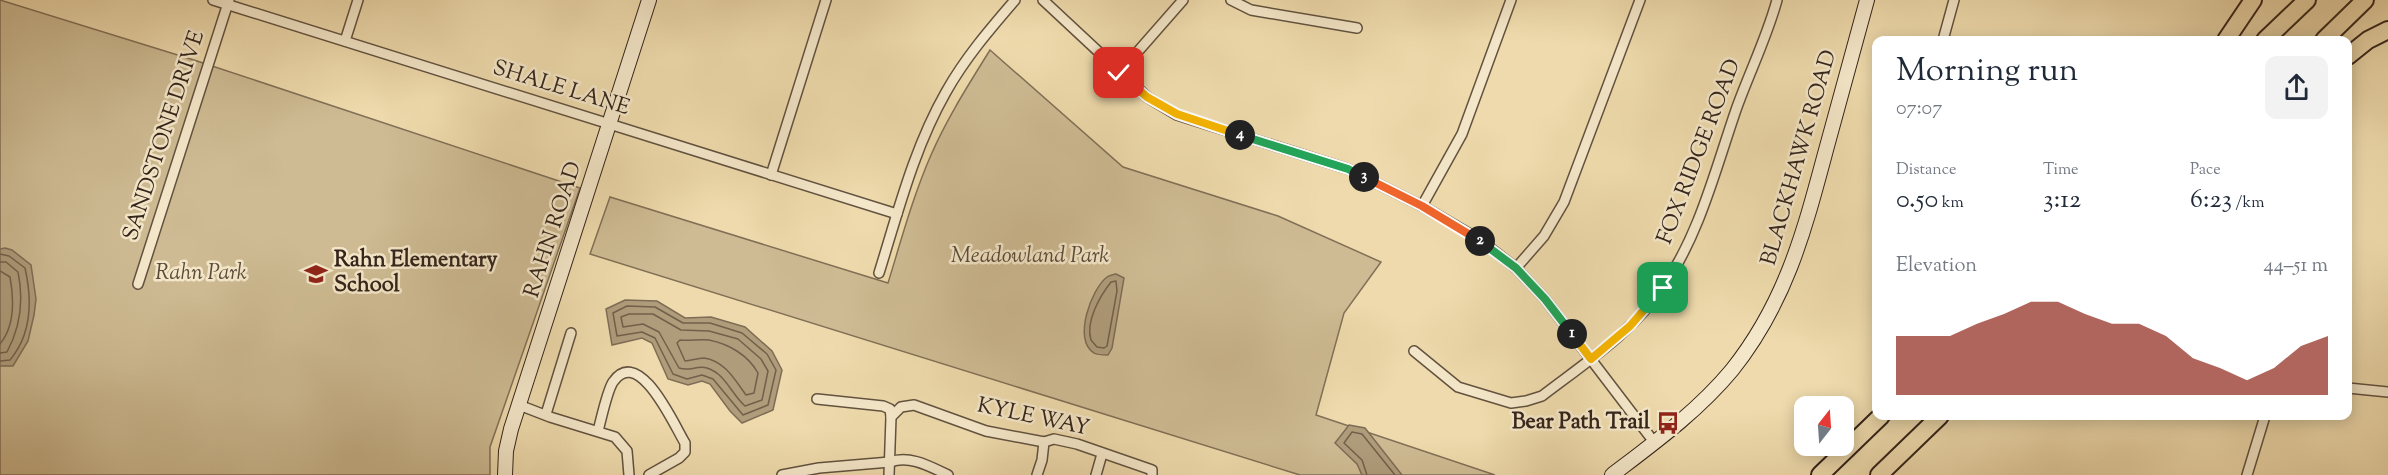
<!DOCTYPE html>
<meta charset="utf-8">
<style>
body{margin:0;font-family:"Sorts Mill Goudy",serif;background:#f2f2f3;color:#1f2937;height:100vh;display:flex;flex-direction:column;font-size:22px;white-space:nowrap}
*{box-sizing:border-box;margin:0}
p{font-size:20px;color:#747a83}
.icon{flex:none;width:33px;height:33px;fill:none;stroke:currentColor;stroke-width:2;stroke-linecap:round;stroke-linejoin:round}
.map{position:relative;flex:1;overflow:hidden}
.sheet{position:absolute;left:1872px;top:36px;width:480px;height:384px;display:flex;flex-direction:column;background:#fff;border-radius:12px;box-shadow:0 3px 15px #0003}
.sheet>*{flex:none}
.needle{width:39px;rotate:17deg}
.fabs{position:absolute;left:1794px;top:396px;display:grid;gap:12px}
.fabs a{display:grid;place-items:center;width:60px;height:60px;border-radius:12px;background:#fff;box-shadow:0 3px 15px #0003;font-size:30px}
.pin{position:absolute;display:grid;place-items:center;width:51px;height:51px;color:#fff;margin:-26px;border-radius:12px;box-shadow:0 3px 9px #0006}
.km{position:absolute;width:30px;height:30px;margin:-15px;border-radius:50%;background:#222;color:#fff;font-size:16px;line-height:30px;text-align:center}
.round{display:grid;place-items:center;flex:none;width:63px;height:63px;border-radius:12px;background:#f2f2f3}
.headline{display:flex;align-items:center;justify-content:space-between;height:102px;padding:0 24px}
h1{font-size:33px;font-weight:600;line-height:45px}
.stats{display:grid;grid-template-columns:repeat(3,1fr);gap:9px;height:102px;padding:6px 24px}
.stats div{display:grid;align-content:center}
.stats b{font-size:26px;font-weight:600}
.stats small{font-size:16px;font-weight:400}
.stats p{font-size:16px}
.chart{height:168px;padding:12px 24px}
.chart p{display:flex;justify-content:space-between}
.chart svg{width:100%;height:108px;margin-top:6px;fill:#8f2418;opacity:.7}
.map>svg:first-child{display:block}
.green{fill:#cebb93;stroke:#817057;stroke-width:1.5}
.water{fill:#af9c7b;stroke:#7e6c55;stroke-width:1.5}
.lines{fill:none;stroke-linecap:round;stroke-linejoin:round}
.shore{stroke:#72604b;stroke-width:1.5}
.street-casing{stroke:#62523f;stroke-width:12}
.secondary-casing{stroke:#34241b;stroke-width:16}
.highway-casing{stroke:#34241b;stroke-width:20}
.street{stroke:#f4e7c9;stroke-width:9}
.secondary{stroke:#f4e7c9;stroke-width:14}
.highway{stroke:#eedaac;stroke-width:16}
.split-1-casing{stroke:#fff;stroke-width:12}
.split-2-casing{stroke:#fff;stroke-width:12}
.split-3-casing{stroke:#fff;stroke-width:12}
.split-4-casing{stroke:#fff;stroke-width:12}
.split-5-casing{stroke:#fff;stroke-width:12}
.split-1{stroke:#f5b400;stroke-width:8}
.split-2{stroke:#22a559;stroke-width:8}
.split-3{stroke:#f0652b;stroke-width:8}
.split-4{stroke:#22a559;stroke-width:8}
.split-5{stroke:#f5b400;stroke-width:8}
.labels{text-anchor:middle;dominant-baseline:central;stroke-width:5;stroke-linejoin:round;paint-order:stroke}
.street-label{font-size:22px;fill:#34241b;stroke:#f4e7c9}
.park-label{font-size:22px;font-style:italic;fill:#5a4a39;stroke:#f4e7c9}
.poi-label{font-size:22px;font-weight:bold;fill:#34241b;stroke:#f4e7c9;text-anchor:start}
</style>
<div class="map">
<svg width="2388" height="475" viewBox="0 0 2388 475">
<rect width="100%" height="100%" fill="#eedaac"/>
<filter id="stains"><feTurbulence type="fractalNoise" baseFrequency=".00333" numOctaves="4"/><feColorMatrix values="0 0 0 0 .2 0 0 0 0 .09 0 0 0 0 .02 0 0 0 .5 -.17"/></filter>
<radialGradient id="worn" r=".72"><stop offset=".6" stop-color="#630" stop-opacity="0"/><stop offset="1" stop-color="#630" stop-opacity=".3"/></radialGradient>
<g class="green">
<polygon points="0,0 197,61 580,188 490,447 490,475 0,475"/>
<path d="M990,50L1123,167L1278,216L1381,262L1344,313L1316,415L1495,475H1300L590,254L610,197L888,283C901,241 913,196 931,155C947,118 969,84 990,50Z"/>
</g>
<g class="water">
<polygon points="5,248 12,250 31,265 36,299 34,315 28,341 13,366 0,366 0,249"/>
<path d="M1116,274L1124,278L1112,348L1108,355C1104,355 1097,355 1094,353C1072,340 1092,288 1107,277C1110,275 1113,275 1116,274Z"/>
<polygon points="625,300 657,301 685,318 711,317 745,327 772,351 782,370 773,410 742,423 730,411 710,384 702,381 688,385 668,379 652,343 642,338 612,345 606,309"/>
<polygon points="1349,425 1365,428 1402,475 1362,475 1357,464 1335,443"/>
</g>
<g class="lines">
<g class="shore">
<path d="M0,254L9,256L25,268C32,299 32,334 10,360L0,361"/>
<path d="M0,262H6L18,272C24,301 21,326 7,352L0,353"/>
<path d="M0,271L10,277C14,299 15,326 0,344"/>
<path d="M1116,281L1117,291L1107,346L1104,348L1097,347L1091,340C1085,322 1100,296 1111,282Z"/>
<polygon points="627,306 655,307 683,323 710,323 742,333 767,354 776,370 768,405 743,415 713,379 702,375 687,379 673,374 655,338 642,332 617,336 613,313"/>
<path d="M629,314H653L681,330L709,331L738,339L761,359L768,371L762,400L745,406C731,394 726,374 707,368C696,365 691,372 679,368L659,332L643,324L623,327L621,317Z"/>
<path d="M680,340C690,341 699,339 709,340C729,344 748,355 758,373L754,393L746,395C735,380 725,361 704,358C697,358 691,361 685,361L677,343Z"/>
<polyline points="1367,475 1362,460 1344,443 1352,432 1362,434 1395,475"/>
</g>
<g class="street-casing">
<g id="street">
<polyline points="213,0 897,214"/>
<polyline points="1043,0 1147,97 1177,115 1348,169 1422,206 1480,240 1516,268 1545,299 1654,442"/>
<polyline points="1231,0 1251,10 1357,28"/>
<polyline points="1943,40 1954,0"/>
<polyline points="345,41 358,0"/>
<polyline points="1119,73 1183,0"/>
<polyline points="771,175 826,0"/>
<polyline points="1422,206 1462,134 1511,0"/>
<polyline points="1516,268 1544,236 1564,202 1640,0"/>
<path d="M879,273C898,212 914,148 946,92C965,58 990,29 1015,0"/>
<polyline points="138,284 229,0"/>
<path d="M1414,351L1458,387L1511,403L1526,401L1542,396C1585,363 1633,332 1663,287C1700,234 1716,167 1737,107C1750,71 1767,37 1777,0"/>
<polyline points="2348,388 2388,392"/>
<polyline points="817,399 883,406 890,409 891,417"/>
<polyline points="519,405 550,417 615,437 627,451 629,475"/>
<polyline points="546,414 571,333"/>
<path d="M598,431C601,420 607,391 613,382C639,344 675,427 685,443V452L679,458L649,475"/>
<path d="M782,475L819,468L890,462C910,455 929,466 948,475"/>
<polyline points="889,475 891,417 901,407 914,405 986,431 1044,442 1054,439 1077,444 1152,470 1152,475"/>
<polyline points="1037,475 1042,460 1044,442"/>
<polyline points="1096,475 1102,454"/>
<polyline points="2247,475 2265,416"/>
</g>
</g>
<g class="secondary-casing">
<g id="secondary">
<polyline points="505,475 506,451 511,429 649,0"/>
<path d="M1612,475C1654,443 1698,411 1732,370C1786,302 1804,232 1826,150C1840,100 1853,50 1867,0"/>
</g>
</g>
<g class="highway-casing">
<g id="highway">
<polyline points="2226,40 2253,0"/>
<polyline points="2265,40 2307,0"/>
<polyline points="2324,40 2365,0"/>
<polyline points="2348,56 2368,40 2388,30"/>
<polyline points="1820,475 1881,416"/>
<polyline points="1879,475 1940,416"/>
</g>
</g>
<use href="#street" class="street"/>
<use href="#secondary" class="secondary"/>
<use href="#highway" class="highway"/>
</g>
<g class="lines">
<g class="split-1-casing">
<polyline id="split-1" points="1572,334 1591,359 1630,326 1663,288"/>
</g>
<g class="split-2-casing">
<polyline id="split-2" points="1480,241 1516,268 1545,299 1572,334"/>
</g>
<g class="split-3-casing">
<polyline id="split-3" points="1364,177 1422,206 1480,241"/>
</g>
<g class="split-4-casing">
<polyline id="split-4" points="1240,135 1348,169 1364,177"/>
</g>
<g class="split-5-casing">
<polyline id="split-5" points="1119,73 1147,97 1177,114 1240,135"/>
</g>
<use href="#split-1" class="split-1"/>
<use href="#split-2" class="split-2"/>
<use href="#split-3" class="split-3"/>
<use href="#split-4" class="split-4"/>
<use href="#split-5" class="split-5"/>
</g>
<defs>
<g id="school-bare" transform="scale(1.8)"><path d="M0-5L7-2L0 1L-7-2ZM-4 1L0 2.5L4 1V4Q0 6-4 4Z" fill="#8f2418" stroke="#f4e7c9" stroke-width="2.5" paint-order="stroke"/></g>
<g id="bus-bare" transform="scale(1.8)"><path d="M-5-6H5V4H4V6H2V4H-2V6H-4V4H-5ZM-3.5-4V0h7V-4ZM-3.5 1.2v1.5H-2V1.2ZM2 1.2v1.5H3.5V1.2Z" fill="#8f2418" stroke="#f4e7c9" stroke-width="2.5" paint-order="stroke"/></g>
</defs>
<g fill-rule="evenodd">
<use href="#school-bare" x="316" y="274"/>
<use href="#bus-bare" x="1668" y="423"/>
</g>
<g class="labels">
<g class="street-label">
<text transform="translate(561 89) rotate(17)">SHALE LANE</text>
<text transform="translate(165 136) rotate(-72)">SANDSTONE DRIVE</text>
<text transform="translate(1700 152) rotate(-69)">FOX RIDGE ROAD</text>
<text transform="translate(1800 158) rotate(-74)">BLACKHAWK ROAD</text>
<text transform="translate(554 230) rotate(-72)">RAHN ROAD</text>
<text transform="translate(1033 418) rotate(12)">KYLE WAY</text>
</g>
<g class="park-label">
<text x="1030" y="257">Meadowland Park</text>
<text x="201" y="274">Rahn Park</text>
</g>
<g class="poi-label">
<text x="334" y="261">Rahn Elementary<tspan x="334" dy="25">School</tspan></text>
<text x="1650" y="423" text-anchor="end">Bear Path Trail</text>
</g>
</g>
<rect width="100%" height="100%" filter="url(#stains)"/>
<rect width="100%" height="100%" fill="url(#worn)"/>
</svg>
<div class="fabs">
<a><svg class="needle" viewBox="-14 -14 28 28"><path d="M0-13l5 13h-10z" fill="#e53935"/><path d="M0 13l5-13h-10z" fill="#747a83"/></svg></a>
</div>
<div class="pin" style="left:1663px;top:288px;background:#1e9e55"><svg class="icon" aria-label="arrive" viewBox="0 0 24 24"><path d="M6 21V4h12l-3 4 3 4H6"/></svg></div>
<div class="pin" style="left:1119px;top:73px;background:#d93025"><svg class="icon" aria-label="check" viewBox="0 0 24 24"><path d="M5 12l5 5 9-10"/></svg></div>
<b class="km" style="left:1572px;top:334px">1</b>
<b class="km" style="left:1480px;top:241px">2</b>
<b class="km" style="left:1364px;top:177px">3</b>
<b class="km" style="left:1240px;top:135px">4</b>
<section class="sheet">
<div class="headline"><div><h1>Morning run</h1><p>07:07</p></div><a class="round"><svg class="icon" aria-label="share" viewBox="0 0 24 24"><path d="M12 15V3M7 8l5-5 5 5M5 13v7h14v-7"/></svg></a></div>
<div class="stats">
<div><p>Distance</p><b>0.50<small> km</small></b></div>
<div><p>Time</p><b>3:12</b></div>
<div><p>Pace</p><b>6:23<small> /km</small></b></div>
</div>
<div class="chart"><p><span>Elevation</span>44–51 m</p>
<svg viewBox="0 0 160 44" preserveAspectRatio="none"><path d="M0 44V20L10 20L20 20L30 15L40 11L50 6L60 6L70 11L80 15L90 15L100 20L110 29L120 33L130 38L140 33L150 24L160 20V44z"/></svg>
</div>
</section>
</div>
